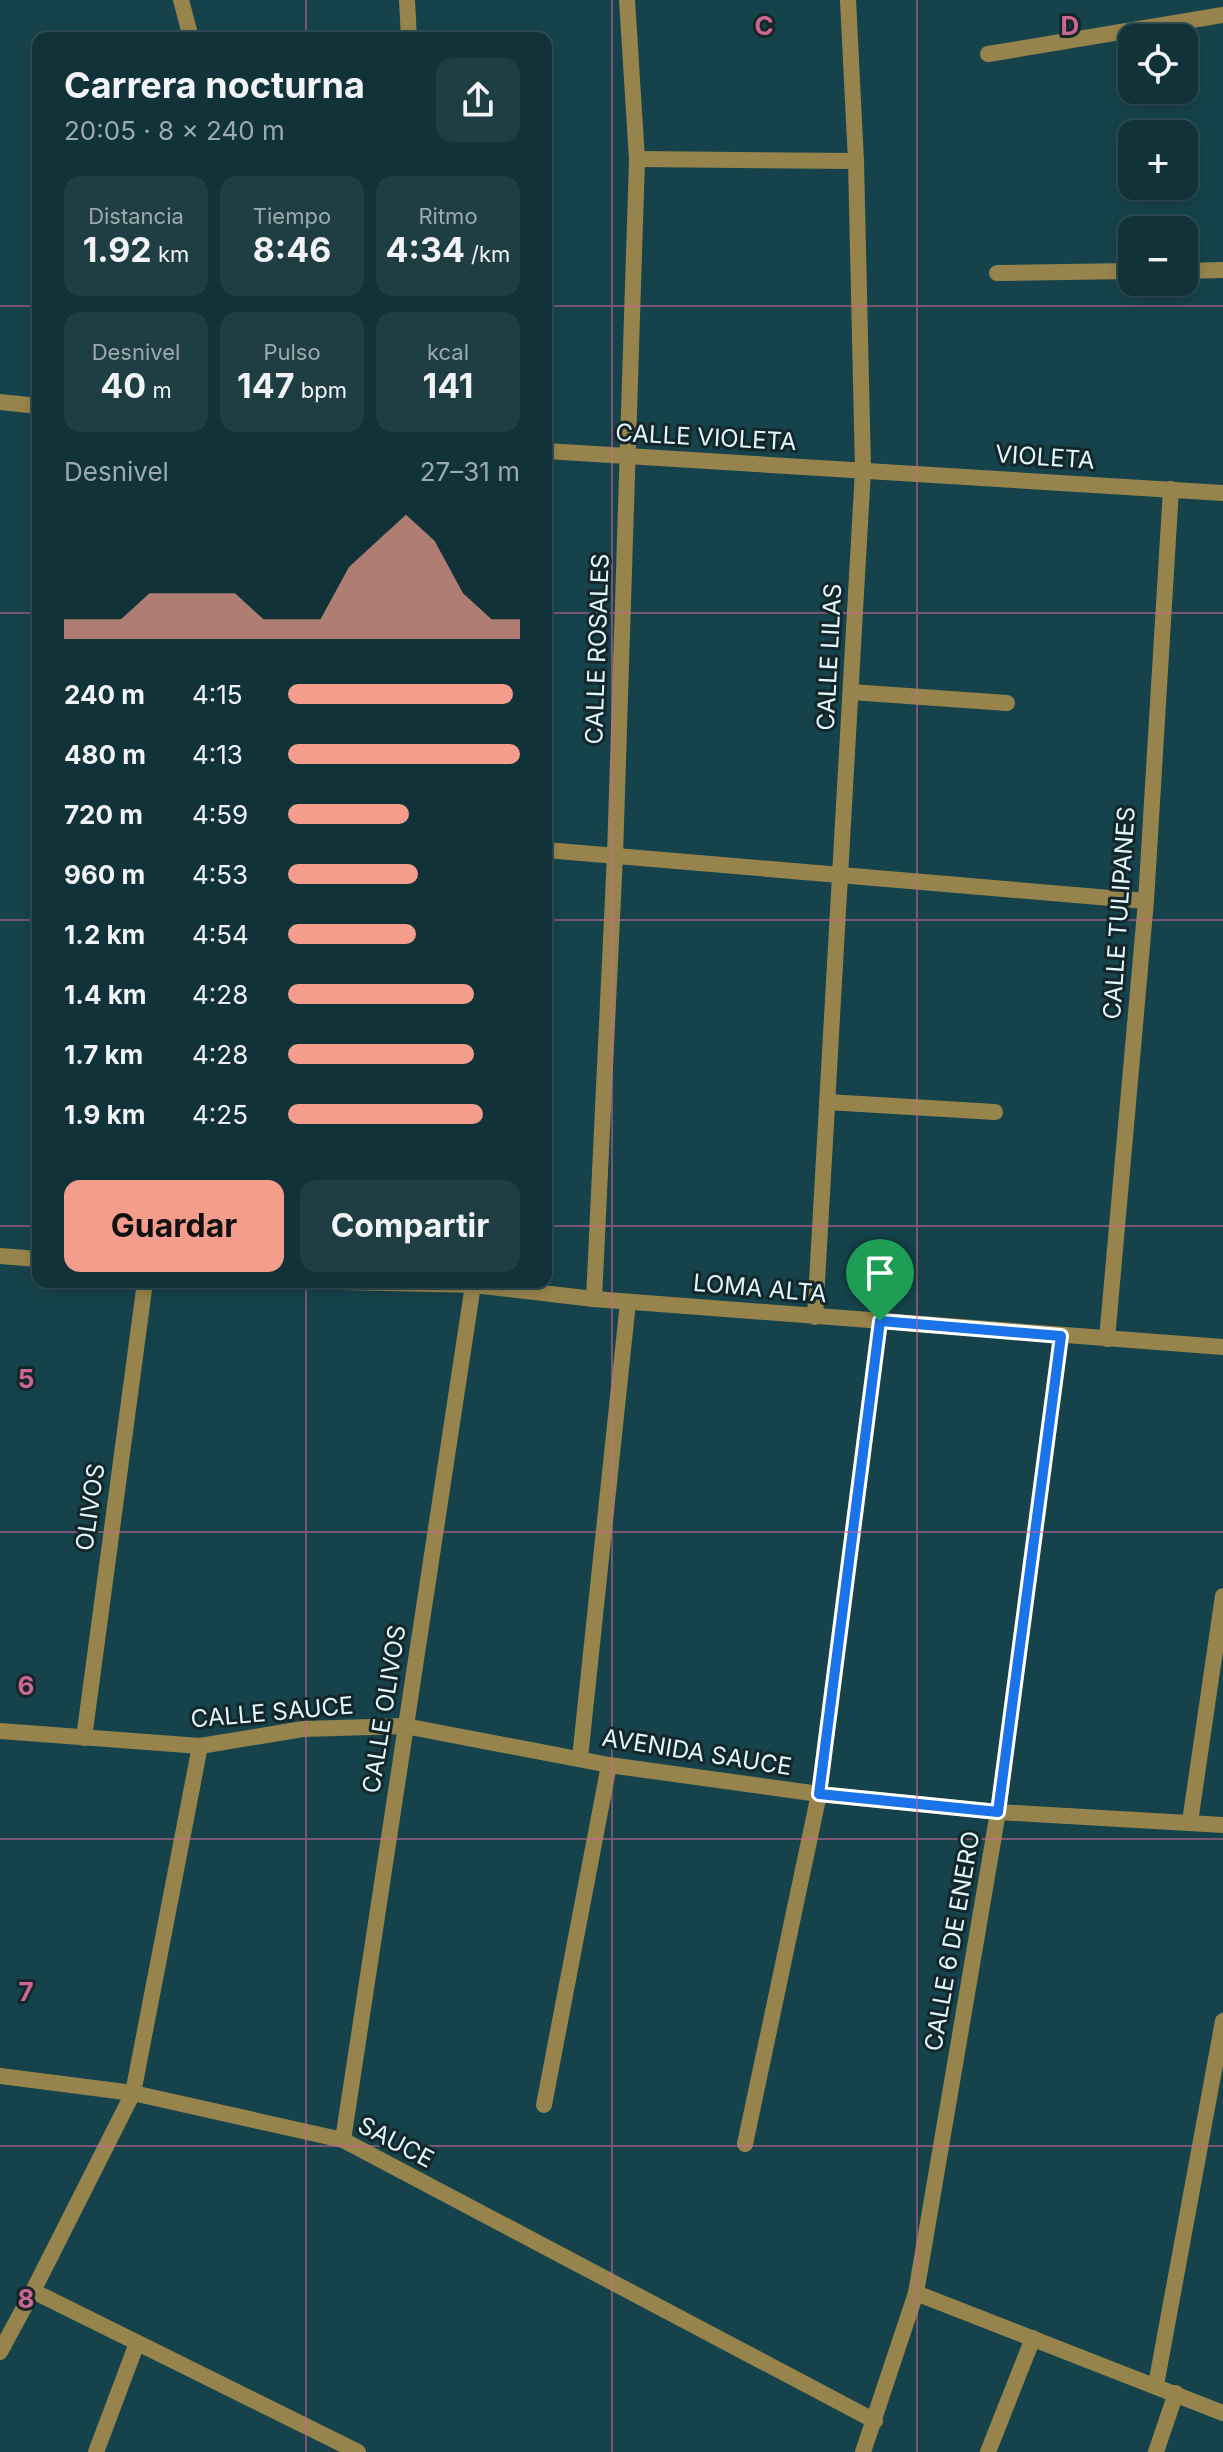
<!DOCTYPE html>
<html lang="es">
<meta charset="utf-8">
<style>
body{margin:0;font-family:Inter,sans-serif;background:#1e3e43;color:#f1f3f6;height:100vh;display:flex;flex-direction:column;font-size:30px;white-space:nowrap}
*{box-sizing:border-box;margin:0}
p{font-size:26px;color:#9caaae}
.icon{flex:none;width:44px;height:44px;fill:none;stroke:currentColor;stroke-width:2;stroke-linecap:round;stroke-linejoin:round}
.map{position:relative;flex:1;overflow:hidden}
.side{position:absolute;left:32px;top:32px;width:520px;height:1256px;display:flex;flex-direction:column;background:#103238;border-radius:16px;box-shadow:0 4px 12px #0003,0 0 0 2px #304d53}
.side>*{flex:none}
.controls{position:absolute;left:1118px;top:24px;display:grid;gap:16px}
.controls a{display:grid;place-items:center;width:80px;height:80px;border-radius:16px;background:#103238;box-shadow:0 4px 12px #0003,0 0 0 2px #304d53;font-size:40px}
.pin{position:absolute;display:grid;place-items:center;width:68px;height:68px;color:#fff;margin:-82px -34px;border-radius:50% 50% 50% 0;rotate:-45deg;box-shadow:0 0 8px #0007}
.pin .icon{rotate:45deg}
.round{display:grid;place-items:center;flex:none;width:84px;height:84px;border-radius:16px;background:#1e3e43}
.overview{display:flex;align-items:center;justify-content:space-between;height:136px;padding:0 32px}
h1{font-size:36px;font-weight:700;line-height:60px}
.metrics{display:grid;grid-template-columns:repeat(3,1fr);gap:12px;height:136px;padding:8px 32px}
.metrics div{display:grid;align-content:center;border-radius:16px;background:#1e3e43;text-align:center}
.metrics b{font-size:34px;font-weight:700}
.metrics small{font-size:22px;font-weight:400}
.metrics p{font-size:22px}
.chart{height:224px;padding:16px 32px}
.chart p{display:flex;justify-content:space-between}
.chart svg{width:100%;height:144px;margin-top:8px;fill:#f49d8d;opacity:.7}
.cta{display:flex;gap:16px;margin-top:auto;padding:16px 32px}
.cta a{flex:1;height:92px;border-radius:16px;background:#f49d8d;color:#111;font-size:32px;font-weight:700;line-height:92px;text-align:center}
.cta a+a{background:#1e3e43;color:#f1f3f6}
ul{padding:0 32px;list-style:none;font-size:26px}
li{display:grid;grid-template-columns:128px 96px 1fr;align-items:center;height:60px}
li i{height:20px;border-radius:10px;background:#f49d8d}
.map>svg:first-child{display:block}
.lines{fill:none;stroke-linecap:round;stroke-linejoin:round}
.minor{stroke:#97844c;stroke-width:16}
.tertiary{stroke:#97844c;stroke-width:16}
.route-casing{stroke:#fff;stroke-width:16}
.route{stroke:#1a73e8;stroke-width:10}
.grid{fill:none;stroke:#cc6693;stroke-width:2;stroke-opacity:0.55}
.labels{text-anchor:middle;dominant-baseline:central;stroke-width:6;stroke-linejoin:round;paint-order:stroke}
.street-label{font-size:24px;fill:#e0f7fb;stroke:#14262a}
.grid-label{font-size:26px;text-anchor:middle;font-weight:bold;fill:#cc6693;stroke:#14262a;stroke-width:6;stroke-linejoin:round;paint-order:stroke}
</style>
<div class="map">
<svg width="1223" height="2452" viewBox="0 0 1223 2452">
<rect width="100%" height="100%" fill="#16434b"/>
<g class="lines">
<g class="minor">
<polyline points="181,0 191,38"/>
<polyline points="407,0 409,38"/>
<polyline points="988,54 1223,15"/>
<polyline points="637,159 856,161"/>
<polyline points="1184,271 1223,270"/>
<polyline points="997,273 1132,271"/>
<polyline points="851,692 1007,703"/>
<polyline points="546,850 1146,901"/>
<polyline points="827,1102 995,1112"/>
<polyline points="0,1256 38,1259"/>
<polyline points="342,1282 473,1285 594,1299 1223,1347"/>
<polyline points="594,1299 615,855 637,159 627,0"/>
<polyline points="815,1317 863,470 856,161 848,0"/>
<polyline points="1107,1339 1146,901 1171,489"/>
<polyline points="84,1738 145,1282"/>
<polyline points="580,1758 628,1302"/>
<polyline points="1190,1822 1223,1596"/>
<polyline points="0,2076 133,2093 343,2140 875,2421"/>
<polyline points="544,2105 609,1765"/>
<polyline points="343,2140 473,1285"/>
<polyline points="745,2144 819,1794 880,1321"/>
<polyline points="33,2291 358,2452"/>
<polyline points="916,2293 1223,2413"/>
<polyline points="1156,2385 1223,2021"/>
<polyline points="96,2452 137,2343"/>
<polyline points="863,2452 916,2293 998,1812 1061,1336"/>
<polyline points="988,2452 1033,2338"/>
<polyline points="1156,2452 1176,2393"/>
</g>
<g class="tertiary">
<polyline points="0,402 38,406"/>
<polyline points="546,451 1223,493"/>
<polyline points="0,1731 200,1746 303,1729 405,1726 609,1765 819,1794 998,1812 1223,1825"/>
<polyline points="0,2352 33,2291 133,2093 200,1746"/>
</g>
</g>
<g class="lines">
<g class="route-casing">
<polygon id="route" points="880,1321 1061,1336 998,1812 819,1794"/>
</g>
<use href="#route" class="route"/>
</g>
<path class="grid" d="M306,0V38M612,0V2452M917,0V2452M0,306H38M546,306H1223M0,613H38M546,613H1223M0,920H38M546,920H1223M0,1226H38M546,1226H1223M306,1282V2452M0,1532H1223M0,1839H1223M0,2146H1223"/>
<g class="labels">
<g class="street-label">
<text transform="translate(706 437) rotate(3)">CALLE VIOLETA</text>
<text transform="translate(1045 457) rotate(4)">VIOLETA</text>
<text transform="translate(597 649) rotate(-88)">CALLE ROSALES</text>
<text transform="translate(829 657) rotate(-87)">CALLE LILAS</text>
<text transform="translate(1119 913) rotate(-86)">CALLE TULIPANES</text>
<text transform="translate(760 1288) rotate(5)">LOMA ALTA</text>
<text transform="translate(90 1507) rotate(-82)">OLIVOS</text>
<text transform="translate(384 1709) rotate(-81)">CALLE OLIVOS</text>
<text transform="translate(272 1712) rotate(-5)">CALLE SAUCE</text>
<text transform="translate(697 1752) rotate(9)">AVENIDA SAUCE</text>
<text transform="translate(952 1941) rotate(-80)">CALLE 6 DE ENERO</text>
<text transform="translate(396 2142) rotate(28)">SAUCE</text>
</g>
</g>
<g class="grid-label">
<text x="764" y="35">C</text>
<text x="1070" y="35">D</text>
<text x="26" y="1388">5</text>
<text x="26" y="1695">6</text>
<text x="26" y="2001">7</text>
<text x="26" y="2308">8</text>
</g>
</svg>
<div class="controls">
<a><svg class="icon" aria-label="locate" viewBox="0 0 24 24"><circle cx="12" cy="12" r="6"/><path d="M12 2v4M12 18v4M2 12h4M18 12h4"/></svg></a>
<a>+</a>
<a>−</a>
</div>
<div class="pin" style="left:880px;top:1321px;background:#1e9e55"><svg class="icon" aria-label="arrive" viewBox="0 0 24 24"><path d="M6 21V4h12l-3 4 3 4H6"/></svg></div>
<section class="side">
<div class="overview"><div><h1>Carrera nocturna</h1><p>20:05 · 8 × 240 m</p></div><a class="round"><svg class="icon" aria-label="share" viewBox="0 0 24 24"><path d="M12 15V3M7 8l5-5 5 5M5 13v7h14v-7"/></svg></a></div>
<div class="metrics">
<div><p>Distancia</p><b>1.92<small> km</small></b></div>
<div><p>Tiempo</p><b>8:46</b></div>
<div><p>Ritmo</p><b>4:34<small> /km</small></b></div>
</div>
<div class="metrics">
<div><p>Desnivel</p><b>40<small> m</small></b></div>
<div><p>Pulso</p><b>147<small> bpm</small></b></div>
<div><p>kcal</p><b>141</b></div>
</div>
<div class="chart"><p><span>Desnivel</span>27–31 m</p>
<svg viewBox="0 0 160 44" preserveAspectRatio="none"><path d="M0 44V38L10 38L20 38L30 30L40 30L50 30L60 30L70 38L80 38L90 38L100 22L110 14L120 6L130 14L140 30L150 38L160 38V44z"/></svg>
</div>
<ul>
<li><b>240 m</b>4:15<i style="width:97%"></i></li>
<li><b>480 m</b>4:13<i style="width:100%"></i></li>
<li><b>720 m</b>4:59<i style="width:52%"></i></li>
<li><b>960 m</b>4:53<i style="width:56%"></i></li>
<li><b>1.2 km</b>4:54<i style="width:55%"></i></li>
<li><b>1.4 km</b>4:28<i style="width:80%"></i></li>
<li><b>1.7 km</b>4:28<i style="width:80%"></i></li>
<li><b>1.9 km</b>4:25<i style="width:84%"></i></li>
</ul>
<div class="cta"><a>Guardar</a><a>Compartir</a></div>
</section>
</div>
